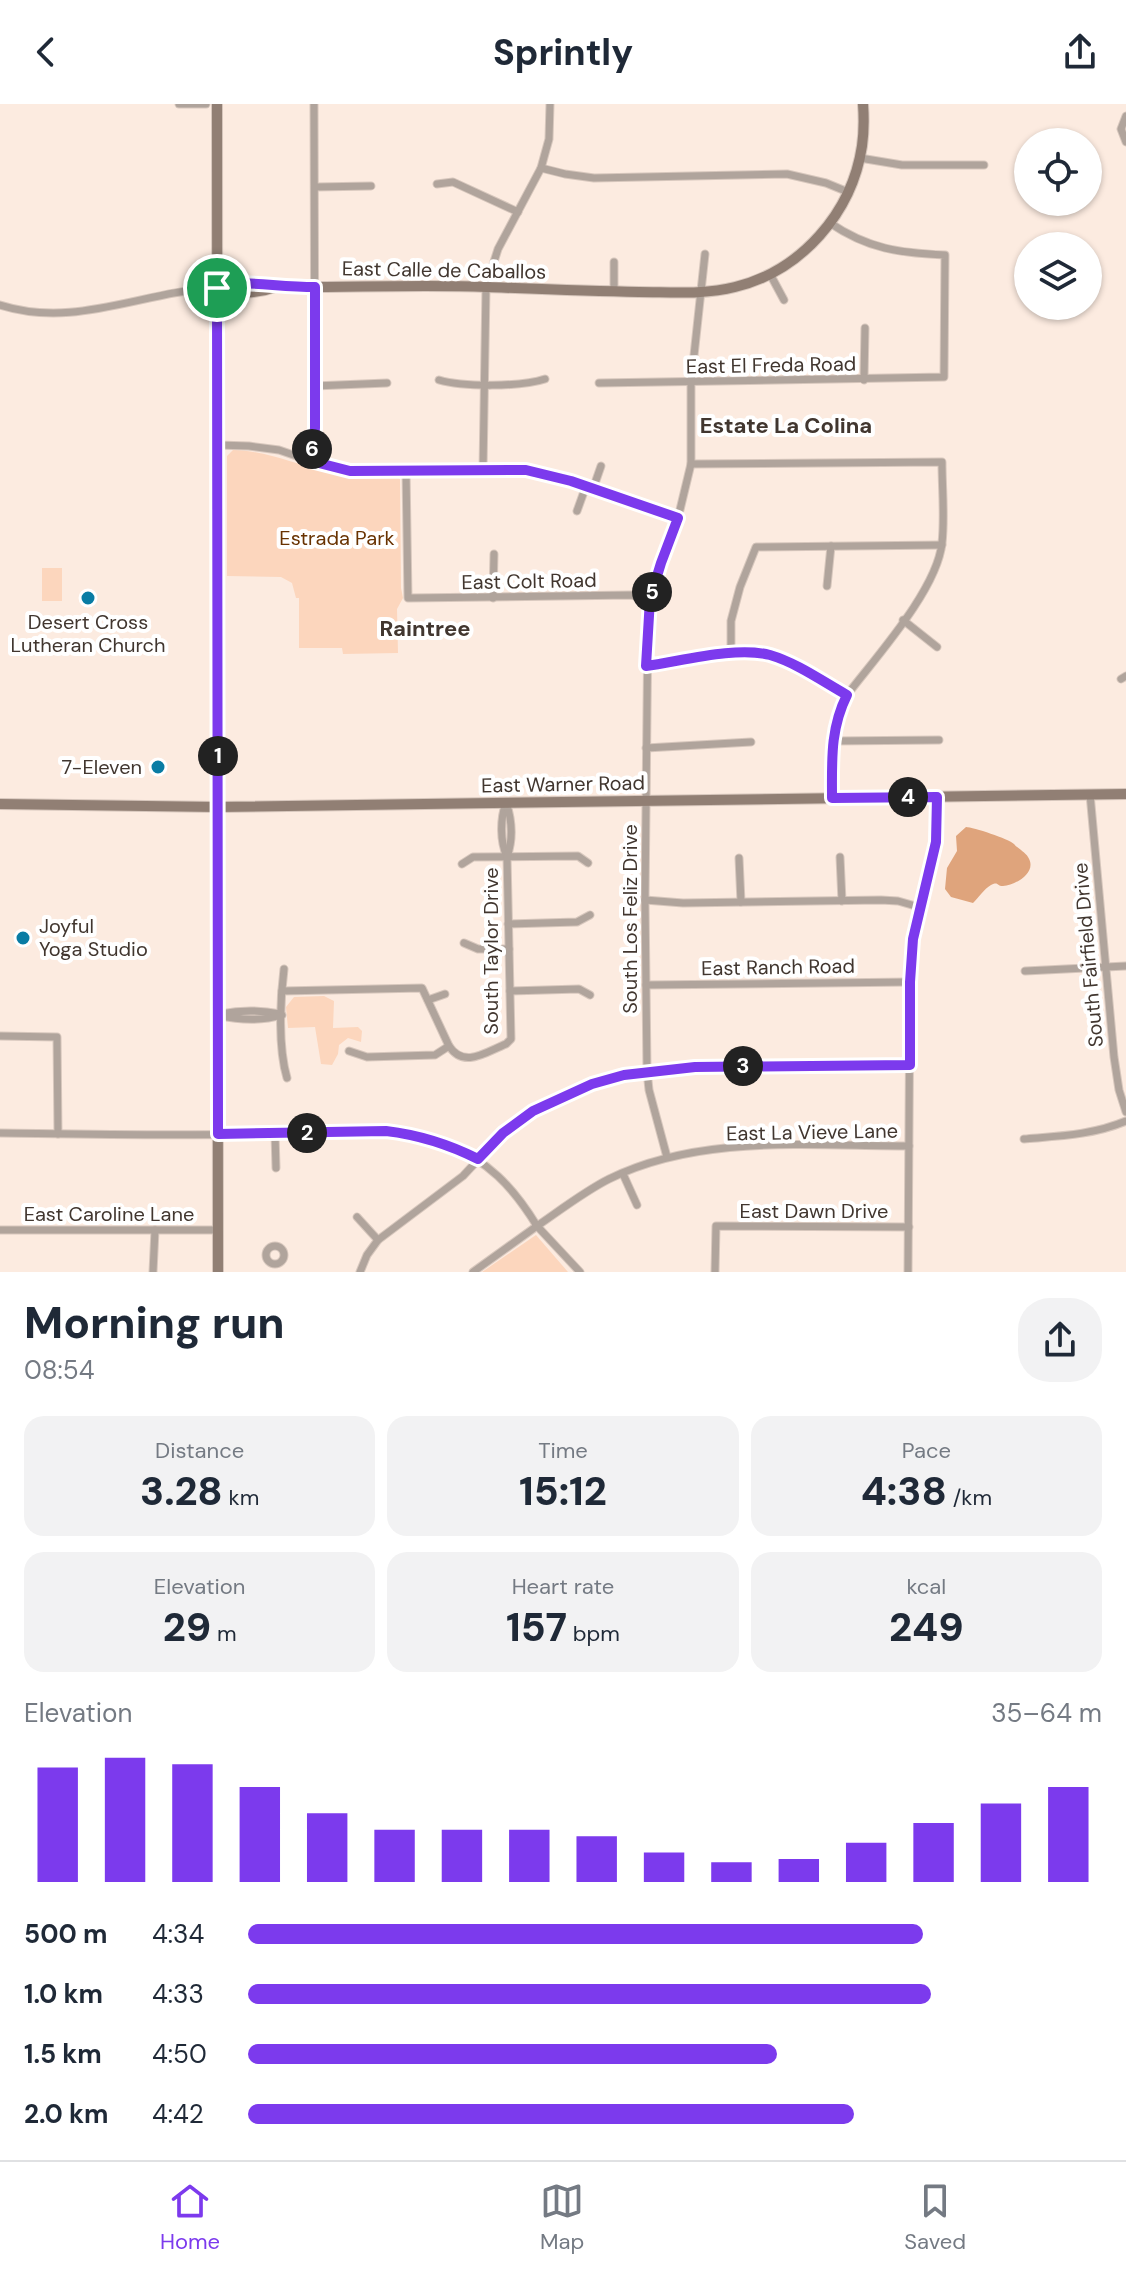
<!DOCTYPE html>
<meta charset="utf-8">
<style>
body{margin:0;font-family:"DM Sans",sans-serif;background:#f2f2f3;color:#1f2937;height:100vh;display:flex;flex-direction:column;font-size:30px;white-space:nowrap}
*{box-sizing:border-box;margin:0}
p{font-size:26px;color:#747a83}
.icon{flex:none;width:44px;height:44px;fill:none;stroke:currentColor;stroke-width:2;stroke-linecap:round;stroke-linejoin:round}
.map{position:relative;height:1168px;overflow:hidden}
.panel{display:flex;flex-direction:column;background:#fff;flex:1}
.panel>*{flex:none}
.buttons{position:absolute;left:1014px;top:24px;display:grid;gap:16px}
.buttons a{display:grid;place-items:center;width:88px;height:88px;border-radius:50%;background:#fff;box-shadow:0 2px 6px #0004;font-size:40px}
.pin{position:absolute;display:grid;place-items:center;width:68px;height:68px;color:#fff;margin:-34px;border:4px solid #fff;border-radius:50%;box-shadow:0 2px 8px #0007}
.km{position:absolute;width:40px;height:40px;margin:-20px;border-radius:50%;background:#222;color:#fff;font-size:22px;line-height:40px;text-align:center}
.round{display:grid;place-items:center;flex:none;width:84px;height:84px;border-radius:32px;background:#f2f2f3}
.summary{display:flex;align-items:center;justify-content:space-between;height:136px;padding:0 24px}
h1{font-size:44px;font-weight:800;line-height:60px}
.stats{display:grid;grid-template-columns:repeat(3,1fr);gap:12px;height:136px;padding:8px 24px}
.stats div{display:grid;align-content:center;border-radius:20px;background:#f2f2f3;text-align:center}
.stats b{font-size:40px;font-weight:800}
.stats small{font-size:22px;font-weight:400}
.stats p{font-size:22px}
.chart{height:224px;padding:16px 24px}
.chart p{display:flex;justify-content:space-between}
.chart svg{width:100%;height:144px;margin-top:8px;stroke:#7c3aed;stroke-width:6}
ul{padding:0 24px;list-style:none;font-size:26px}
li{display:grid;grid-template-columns:128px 96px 1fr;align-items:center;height:60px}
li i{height:20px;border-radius:10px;background:#7c3aed}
header{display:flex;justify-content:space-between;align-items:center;height:104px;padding:0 24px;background:#fff;font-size:36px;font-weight:800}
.tabs{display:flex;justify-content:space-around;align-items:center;height:112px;border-top:2px solid #e0e1e3;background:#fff;font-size:22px;color:#747a83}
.tabs a{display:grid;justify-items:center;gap:4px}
.tabs .on{color:#7c3aed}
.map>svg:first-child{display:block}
.park{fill:#fcd6bd}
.water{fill:#dfa47c}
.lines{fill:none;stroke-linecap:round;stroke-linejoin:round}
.street-casing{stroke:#d7c7bd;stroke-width:9}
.secondary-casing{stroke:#d7c7bd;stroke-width:12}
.street{stroke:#b0a49c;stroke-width:7}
.secondary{stroke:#917f74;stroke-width:10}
.route-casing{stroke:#fff;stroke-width:16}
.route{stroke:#7c3aed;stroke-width:10}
.poi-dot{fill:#097ca4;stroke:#fff;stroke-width:3}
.labels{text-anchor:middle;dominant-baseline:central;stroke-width:8;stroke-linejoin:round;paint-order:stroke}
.street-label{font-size:20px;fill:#41362f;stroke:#fff}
.park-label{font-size:20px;fill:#683201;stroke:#fff}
.poi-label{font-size:20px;fill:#41362f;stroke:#fff}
.neighbourhood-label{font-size:22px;font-weight:bold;fill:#41362f;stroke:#fff}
</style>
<header><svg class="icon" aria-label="back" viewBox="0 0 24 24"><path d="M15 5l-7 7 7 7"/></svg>Sprintly<svg class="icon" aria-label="share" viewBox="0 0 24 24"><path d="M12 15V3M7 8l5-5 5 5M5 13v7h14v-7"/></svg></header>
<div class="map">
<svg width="1126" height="1168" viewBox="0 0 1126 1168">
<rect width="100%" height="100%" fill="#fcebe0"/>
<g class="park">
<path d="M233,346C268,347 293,360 325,367C348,373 371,374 394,372L400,375L401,484L403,494L397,505L398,549L343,550L342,544H299V494H296L292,479L281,473L227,472V352Z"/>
<rect x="42" y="464" width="20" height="33"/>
<polygon points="324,892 334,897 333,924 358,923 362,927 361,938 348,934 339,941 338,950 332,961 321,960 315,923 288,924 286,903 294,893"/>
<polygon points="536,1131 568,1168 482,1168"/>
</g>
<path class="water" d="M966,723C973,723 1009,735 1014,740C1017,744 1025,748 1028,753C1038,768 1016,781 1003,782C996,782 999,777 991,781C984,785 978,794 973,799L951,793L945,785L947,764L957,747L956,732Z"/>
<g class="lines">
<g class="street-casing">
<g id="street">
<polyline points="179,0 206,0"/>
<polyline points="1126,12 1121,25 1126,38"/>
<polyline points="860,54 902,61 984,61"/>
<polyline points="541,64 565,70 594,74 787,70 826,79 848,88"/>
<polyline points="437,80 453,78 518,108"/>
<polyline points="315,83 371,82"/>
<polyline points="770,170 784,196"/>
<polyline points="614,187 614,158"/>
<path d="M0,201C76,225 142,187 217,184"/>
<path d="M439,276C463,283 521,283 545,275"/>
<polyline points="864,276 865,224"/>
<path d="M599,279L944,273L945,151C900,149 868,145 830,119"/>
<polyline points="314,282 387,279"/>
<polyline points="218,341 249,342 279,346 311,357 350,367 526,366 571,377 678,414"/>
<polyline points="311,357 315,324 314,0"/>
<path d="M691,360L942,358C942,385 945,413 942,439C937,486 876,553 847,591C829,626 832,656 832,694"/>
<polyline points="483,366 486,183 498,145 541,64 549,35 550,0"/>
<polyline points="406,367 408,494 631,491 650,495"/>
<polyline points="593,385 601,362"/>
<polyline points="577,407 586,382"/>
<polyline points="827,482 831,442"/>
<polyline points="493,494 494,450"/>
<polyline points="903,516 937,543"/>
<polyline points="731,550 731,517 740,483 756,443 942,441"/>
<path d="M646,562C682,557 736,542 770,551C797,559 822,577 847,591"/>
<polyline points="1121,575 1126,572"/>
<polyline points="832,637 939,636"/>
<polyline points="646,644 751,638"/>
<polyline points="1090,690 1114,953 1119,986 1126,1008"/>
<path d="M506,698C500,716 500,737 507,753"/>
<polyline points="840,753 842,797"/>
<polyline points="739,754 741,798"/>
<polyline points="462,760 473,753 578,752 588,759"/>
<polyline points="645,796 683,799 881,796 898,797 919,803"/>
<polyline points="508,820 577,818 590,811"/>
<polyline points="464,839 478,845 509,845"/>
<path d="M284,865C280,897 278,943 287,974"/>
<polyline points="1025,867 1126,862"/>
<polyline points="646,881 910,878"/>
<polyline points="282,887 422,884 449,942"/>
<polyline points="510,887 579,885 590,891"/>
<polyline points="428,896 445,890"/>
<path d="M221,910C240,906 261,906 280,910"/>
<path d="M218,911C239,916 262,917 282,911"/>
<polyline points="0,932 57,933 58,1030"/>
<path d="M349,947L367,953L435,951L449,942C464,965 486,948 506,940L511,935L507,753C513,736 512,716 506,698"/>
<path d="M0,1029C91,1030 183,1032 275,1030C330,1030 391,1019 444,1039C488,1056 513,1083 537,1122C559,1107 585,1087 609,1075C700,1030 810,1042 909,1042"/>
<polyline points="275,1030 276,1064"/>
<path d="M1024,1035C1059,1032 1093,1031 1126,1017"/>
<polyline points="667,1053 649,986 647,967 645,796 648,514 656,473 678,414 691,360 691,279 705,150"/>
<polyline points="623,1070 637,1101"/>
<polyline points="357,1113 378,1136"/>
<polyline points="0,1126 217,1126"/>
<circle cx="275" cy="1151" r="9"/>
<polyline points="153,1168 155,1126"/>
<polyline points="360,1168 367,1151 378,1136 463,1072 503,1029 533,1007 592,980 624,971 695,963 910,961"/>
<polyline points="473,1168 537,1122 580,1168"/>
<polyline points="715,1168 716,1122 909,1123"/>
<polyline points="908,1168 910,878 913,835 936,738 937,693"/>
</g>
</g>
<g class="secondary-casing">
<g id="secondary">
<polyline points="217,0 218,1168"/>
<path d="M217,184C236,177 255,177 275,183C345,184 416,180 487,183C538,185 588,187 639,188C671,188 704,191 735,183C801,167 852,109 862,42C864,28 864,14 863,0"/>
<path d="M218,184C236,190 257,190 275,183"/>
<polyline points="0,700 218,703 1126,690"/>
</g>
</g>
<use href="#street" class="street"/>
<use href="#secondary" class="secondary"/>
</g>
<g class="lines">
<g class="route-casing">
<path id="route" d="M232,179C260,179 286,183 315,183V324L311,357L350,367L526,366L571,377L678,414L661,459L650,495L646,562C682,557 736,542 770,551C797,559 822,577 847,591C830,625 832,657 832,694L937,693L936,738L913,835L910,878V961L695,963L624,971L592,980L533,1007L503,1029L478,1055C448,1040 420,1031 386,1027L218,1030L217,184Z"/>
</g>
<use href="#route" class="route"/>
</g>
<g class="poi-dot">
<circle cx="88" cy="494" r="8"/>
<circle cx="158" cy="663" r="8"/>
<circle cx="23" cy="834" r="8"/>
</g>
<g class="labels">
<g class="street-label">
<text transform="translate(444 166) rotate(1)">East Calle de Caballos</text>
<text transform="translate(771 261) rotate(-1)">East El Freda Road</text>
<text transform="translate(529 477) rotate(-1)">East Colt Road</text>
<text transform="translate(563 680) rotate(-1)">East Warner Road</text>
<text transform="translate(630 815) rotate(-90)">South Los Feliz Drive</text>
<text transform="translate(491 847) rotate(-90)">South Taylor Drive</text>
<text transform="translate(1088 851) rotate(-95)">South Fairfield Drive</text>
<text transform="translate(778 863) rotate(-1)">East Ranch Road</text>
<text transform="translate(812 1028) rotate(-1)">East La Vieve Lane</text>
<text x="814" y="1107">East Dawn Drive</text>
<text x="109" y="1110">East Caroline Lane</text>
</g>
<g class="park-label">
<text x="337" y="434">Estrada Park</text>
</g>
<g class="poi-label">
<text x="88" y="518">Desert Cross<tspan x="88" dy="23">Lutheran Church</tspan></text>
<text x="142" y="663" text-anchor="end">7-Eleven</text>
<text x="39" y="822" text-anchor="start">Joyful<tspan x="39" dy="23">Yoga Studio</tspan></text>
</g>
<g class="neighbourhood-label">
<text x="786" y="321">Estate La Colina</text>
<text x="425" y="524">Raintree</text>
</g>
</g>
</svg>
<div class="buttons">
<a><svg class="icon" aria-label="locate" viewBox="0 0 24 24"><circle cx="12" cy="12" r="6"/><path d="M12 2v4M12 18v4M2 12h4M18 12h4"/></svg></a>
<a><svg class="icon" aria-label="layers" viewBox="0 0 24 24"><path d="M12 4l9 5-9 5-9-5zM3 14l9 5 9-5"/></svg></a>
</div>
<div class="pin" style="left:217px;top:184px;background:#1e9e55"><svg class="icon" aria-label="arrive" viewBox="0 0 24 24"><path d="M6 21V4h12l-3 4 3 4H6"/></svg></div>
<b class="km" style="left:218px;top:652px">1</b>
<b class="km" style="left:307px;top:1029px">2</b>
<b class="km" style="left:743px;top:962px">3</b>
<b class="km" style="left:908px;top:693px">4</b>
<b class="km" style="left:652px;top:488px">5</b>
<b class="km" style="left:312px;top:345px">6</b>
</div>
<section class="panel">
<div class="summary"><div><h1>Morning run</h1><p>08:54</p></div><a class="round"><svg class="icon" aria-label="share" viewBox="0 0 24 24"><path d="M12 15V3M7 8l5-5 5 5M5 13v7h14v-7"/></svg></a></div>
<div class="stats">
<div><p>Distance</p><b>3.28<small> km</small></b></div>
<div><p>Time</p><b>15:12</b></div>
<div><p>Pace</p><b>4:38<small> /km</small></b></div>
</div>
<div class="stats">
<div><p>Elevation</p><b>29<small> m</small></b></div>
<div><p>Heart rate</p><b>157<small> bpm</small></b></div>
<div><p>kcal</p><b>249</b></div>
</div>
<div class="chart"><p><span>Elevation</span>35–64 m</p>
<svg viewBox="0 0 160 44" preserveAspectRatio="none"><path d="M5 44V9M15 44V6M25 44V8M35 44V15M45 44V23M55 44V28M65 44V28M75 44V28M85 44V30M95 44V35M105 44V38M115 44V37M125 44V32M135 44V26M145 44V20M155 44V15"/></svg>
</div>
<ul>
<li><b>500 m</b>4:34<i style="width:79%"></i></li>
<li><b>1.0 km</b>4:33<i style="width:80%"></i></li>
<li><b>1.5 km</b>4:50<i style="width:62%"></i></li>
<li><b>2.0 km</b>4:42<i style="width:71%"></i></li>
</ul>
</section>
<nav class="tabs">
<a class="on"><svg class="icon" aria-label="home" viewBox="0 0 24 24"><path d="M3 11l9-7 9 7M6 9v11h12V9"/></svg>Home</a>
<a><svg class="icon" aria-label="map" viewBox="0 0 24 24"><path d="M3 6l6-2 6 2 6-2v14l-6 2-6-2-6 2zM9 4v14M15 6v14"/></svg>Map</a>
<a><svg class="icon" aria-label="saved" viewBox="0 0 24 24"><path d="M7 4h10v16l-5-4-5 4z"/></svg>Saved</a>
</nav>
